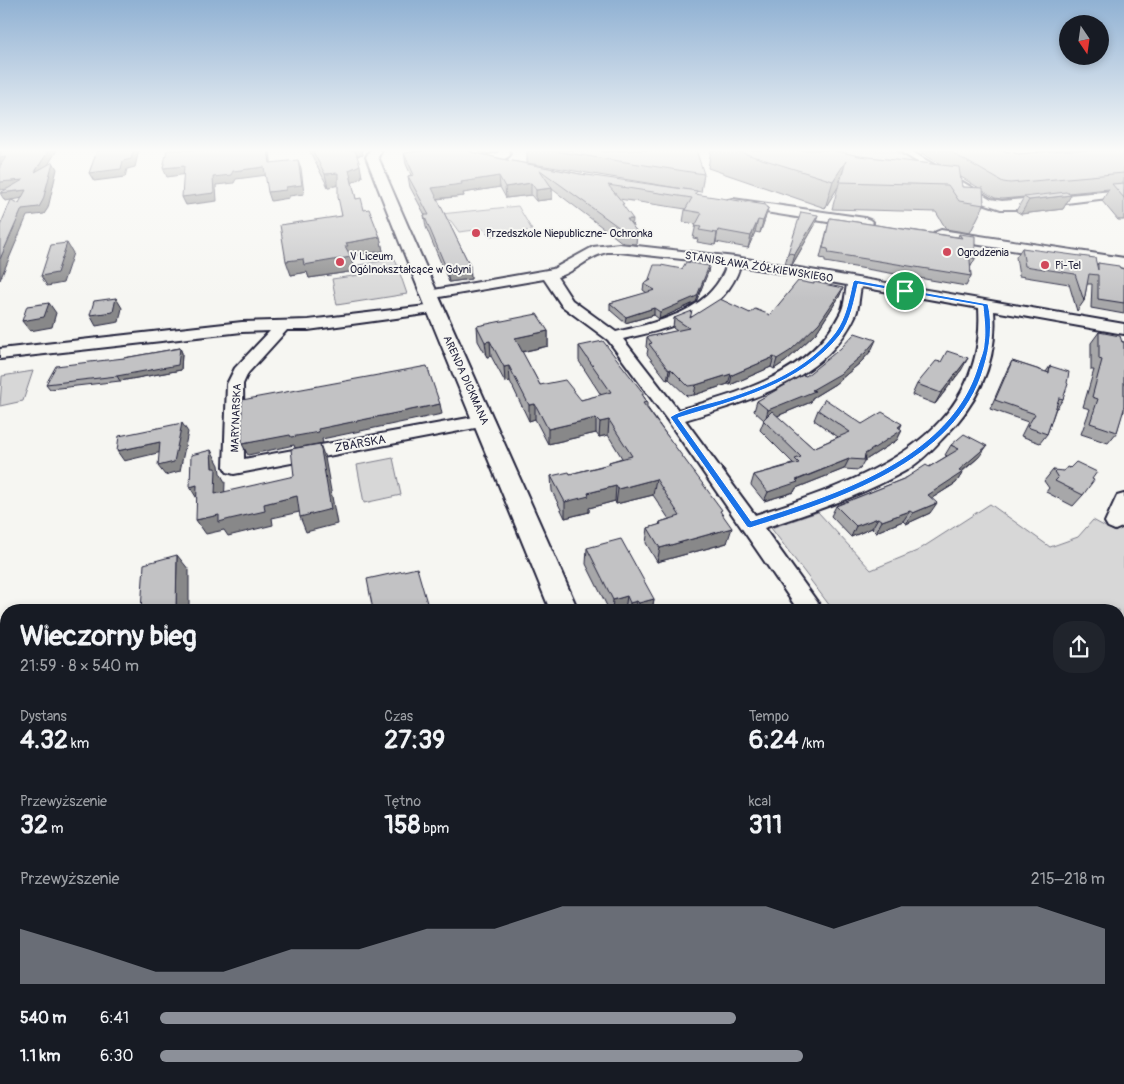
<!DOCTYPE html>
<html lang="pl">
<meta charset="utf-8">
<style>
body{margin:0;font-family:Pangolin,sans-serif;background:#20242c;color:#f1f3f6;height:100vh;display:flex;flex-direction:column;font-size:19px;white-space:nowrap}
*{box-sizing:border-box;margin:0}
p{font-size:16px;color:#9ea1a6}
.icon{flex:none;width:28px;height:28px;fill:none;stroke:currentColor;stroke-width:2;stroke-linecap:round;stroke-linejoin:round}
.map{position:relative;flex:1;overflow:hidden}
.details{position:absolute;left:0px;top:604px;width:1125px;height:481px;display:flex;flex-direction:column;background:#171b24;border-radius:20px 20px 0 0;box-shadow:0 2px 8px #0003}
.details>*{flex:none}
.needle{width:32px;rotate:167deg}
.tools{position:absolute;left:1059px;top:15px;display:grid;gap:10px}
.tools a{display:grid;place-items:center;width:50px;height:50px;border-radius:50%;background:#171b24;box-shadow:0 2px 8px #0003;font-size:25px}
.pin{position:absolute;display:grid;place-items:center;width:42px;height:42px;color:#fff;margin:-21px;border:2px solid #fff;border-radius:50%;box-shadow:0 1px 5px #0007}
.round{display:grid;place-items:center;flex:none;width:52px;height:52px;border-radius:20px;background:#20242c}
.headline{display:flex;align-items:center;justify-content:space-between;height:85px;padding:0 20px}
h1{font-size:28px;font-weight:700;line-height:38px}
.stats{display:grid;grid-template-columns:repeat(3,1fr);gap:8px;height:85px;padding:5px 20px}
.stats div{display:grid;align-content:center}
.stats b{font-size:25px;font-weight:700}
.stats small{font-size:14px;font-weight:400}
.stats p{font-size:14px}
.chart{height:140px;padding:10px 20px}
.chart p{display:flex;justify-content:space-between}
.chart svg{width:100%;height:90px;margin-top:5px;fill:#8c9099;opacity:.7}
ul{padding:0 20px;list-style:none;font-size:16px}
li{display:grid;grid-template-columns:80px 60px 1fr;align-items:center;height:38px}
li i{height:12px;border-radius:6px;background:#8c9099}
.map>svg:first-child{display:block}
.green{fill:#d7d7d7;stroke:#7c7c89}
.lines{fill:none;stroke-linecap:round;stroke-linejoin:round}
.minor-casing{stroke:#22223b;stroke-width:4}
.tertiary-casing{stroke:#22223b;stroke-width:4}
.minor{fill:#f6f6f2;fill-rule:evenodd}
.tertiary{fill:#f6f6f2;fill-rule:evenodd}
.wall{fill:#a7a7a9;stroke:#22223b;fill-rule:evenodd}
.shaded-wall{fill:#888889;stroke:#22223b}
.building{fill:#c2c2c4;stroke:#22223b}
.route{fill:#1a73e8;stroke:#fff;fill-rule:evenodd}
.poi-dot{fill:#d1495b;stroke:#f6f6f2;stroke-width:2}
.labels{text-anchor:middle;dominant-baseline:central;stroke-width:4;stroke-linejoin:round;paint-order:stroke}
.far-poi-label{font-size:11px;fill:#22223b;stroke:#f6f6f2;text-anchor:start}
.far-street-label{font-size:11px;fill:#22223b;stroke:#f6f6f2}
.street-label{font-size:12px;fill:#22223b;stroke:#f6f6f2}
</style>
<div class="map">
<svg width="1124" height="1084" viewBox="0 0 1124 1084">
<rect width="100%" height="100%" fill="#f6f6f2"/>
<filter id="ink" filterUnits="userSpaceOnUse"><feTurbulence type="fractalNoise" baseFrequency=".02" numOctaves="2"/><feDisplacementMap in="SourceGraphic" scale="10" xChannelSelector="R" yChannelSelector="G"/><feConvolveMatrix kernelMatrix="1 2 1 2 8 2 1 2 1" color-interpolation-filters="sRGB"/></filter>
<g filter="url(#ink)">
<g class="green">
<polygon points="807,150 890,150 915,161 938,177"/>
<polygon points="518,206 532,230 490,236 483,229 459,232 451,221 443,218 441,214"/>
<polygon points="395,259 407,294 337,305 332,279 360,275 358,265"/>
<polygon points="33,371 23,401 0,406 2,376"/>
<polygon points="393,458 401,495 364,503 357,465"/>
<polygon points="990,504 1050,547 1078,537 1093,520 1115,532 1124,526 1124,735 1119,738 1119,610 833,610 771,528 818,512 871,570 917,551"/>
<polygon points="1119,748 1124,753 1124,797 1119,799"/>
</g>
<g class="lines">
<g class="minor-casing">
<g id="minor">
<polygon points="898,150 909,150 991,199 1002,201 1124,190 1124,196 1017,209 1001,209 983,203"/>
<path d="M619,244L735,257L1124,324V334L994,311C998,361 978,404 942,439C931,451 919,463 905,471C861,496 812,512 764,528L823,610H798L668,421L608,340L562,306L544,279L428,299L423,298L421,295L423,292L428,291L553,269L593,247ZM607,252H619L727,264C712,311 659,322 616,332L572,300L557,277C576,272 588,256 607,252ZM740,266L847,285C845,294 845,306 840,314C810,374 738,394 678,410L623,339C668,329 725,316 740,266ZM861,287L979,308C987,440 857,482 755,515L685,420C748,401 827,380 856,314C859,306 859,296 861,287Z"/>
<polygon points="435,305 440,306 442,309 440,312 308,330 287,330 248,373 243,384 244,459 485,415 491,417 494,421 491,425 234,474 227,472 224,467 227,384 235,368 270,331 242,332 0,359 0,349 242,322 308,320"/>
<polygon points="1124,494 1124,524 1122,527 1115,530 1108,527 1105,522 1117,496"/>
</g>
</g>
<g class="tertiary-casing">
<g id="tertiary">
<path d="M370,150H382L378,157C443,309 512,459 578,610H550C489,459 425,309 366,157Z"/>
<path d="M469,150H475C486,154 483,157 498,153L499,150H509L510,155C504,162 480,167 472,160C471,159 467,154 467,153Z"/>
<polygon points="733,199 865,218 870,220 873,223 870,226 865,228 728,206 726,203 728,200"/>
<polygon points="941,230 1124,258 1124,268 936,238 933,235 936,232"/>
<polygon points="724,1079 769,1079 772,1084 726,1084"/>
</g>
</g>
<use href="#minor" class="minor"/>
<use href="#tertiary" class="tertiary"/>
</g>
<g class="wall">
<polygon points="309,150 362,150 363,155 357,156 362,177 352,182 356,199 364,210 380,237 383,251 350,256 355,271 309,278 307,272 291,275 342,216 338,185 328,187"/>
<polygon points="527,150 601,150 602,152 704,174 701,192 527,163"/>
<path d="M711,150H832L859,156L942,165L916,150H1000L1019,154L1040,152L1035,150H1124V220H1118L1102,201L1109,189L1068,193L1071,195L1063,209L1021,214L1016,211L1024,197L1002,199L995,198L983,191L984,205L970,233L946,229L936,212L832,209L838,187L825,208L708,168ZM961,177L979,188L962,187Z"/>
<polygon points="471,152 507,160 580,174 768,208 765,219 760,233 755,232 748,248 716,242 715,245 697,242 698,239 693,238 696,224 683,222 685,210 686,209 619,199 633,227 637,232 636,244 623,243 552,189 552,199 536,201 531,195 506,198 500,187 463,193 464,196 437,199 470,266 471,279 449,282 426,227 424,215 425,215 410,187 408,176 411,175 406,164 404,153"/>
<polygon points="830,218 958,237 959,234 975,259 970,268 971,276 966,286 825,262 825,259 820,258"/>
<polygon points="815,225 792,265 785,264 788,253"/>
<polygon points="1022,248 1097,265 1098,263 1124,269 1124,314 1091,308 1092,284 1087,284 1084,301 1077,311 1069,284 1019,276 1016,257"/>
<polygon points="709,266 708,272 696,302 659,319 654,315 625,323 610,310 610,303 647,293 643,290 644,284 649,281 649,279 682,269"/>
<polygon points="814,284 843,288 839,297 816,333 786,361 774,369 771,367 730,385 728,384 694,395 687,396 669,379 667,380 647,354 648,349 646,347 647,337 677,331 673,328 674,318 750,313 770,315"/>
<polygon points="477,326 548,331 548,346 522,352 540,385 581,400 601,395 579,361 579,346 644,397 647,402 647,407 721,513 727,543 657,562 646,543 648,528 659,525 660,522 669,519 653,495 616,504 615,501 589,508 589,512 565,518 552,491 551,476 570,474 609,464 609,462 622,458 608,435 599,437 596,433 548,444 535,419 529,421 510,381 505,382 491,356 487,357 478,341"/>
<polygon points="1099,332 1124,342 1124,412 1122,414 1117,432 1108,443 1081,434 1090,409 1083,407 1094,370 1091,370 1091,343"/>
<polygon points="180,348 182,353 181,370 120,381 50,389 46,384 124,358"/>
<polygon points="871,351 860,363 835,384 812,398 811,402 777,416 813,448 838,437 814,420 818,410 862,424 900,429 902,430 897,440 864,461 859,470 844,469 796,488 794,492 764,501 751,485 754,475 792,464 793,463 760,430 764,420 754,411 757,401 806,376"/>
<polygon points="1012,361 1046,372 1050,366 1063,399 1057,408 1056,408 1047,434 1040,443 1021,436 1028,422 990,409 1007,370"/>
<polygon points="941,362 962,369 935,404 912,395 917,384"/>
<polygon points="951,445 979,457 962,472 963,472 956,483 932,498 930,513 906,524 903,521 876,532 872,528 851,537 831,516 836,506 906,478 929,467 947,456 945,455"/>
<polygon points="1053,470 1092,479 1083,495 1073,506 1046,492 1049,488 1044,481"/>
<polygon points="587,548 654,599 652,610 609,610 586,564"/>
</g>
<g class="shaded-wall">
<polygon points="49,150 57,150 39,180 35,172"/>
<polygon points="134,150 139,150 135,167 127,169 125,177 94,181 89,173 123,161"/>
<polygon points="268,150 270,150 272,171 270,163"/>
<polygon points="354,150 362,150 363,155 356,156"/>
<polygon points="6,157 10,164 0,165 0,158"/>
<polygon points="298,160 301,168 304,194 289,196 289,198 271,201 268,192 286,187"/>
<polygon points="846,161 838,187 825,208 833,181"/>
<polygon points="53,162 57,169 48,208 44,214 27,216 0,280 0,259 22,209"/>
<polygon points="360,165 362,177 352,183 349,170"/>
<polygon points="184,166 187,174 167,177 163,168"/>
<polygon points="264,167 267,175 236,179 234,183 216,185 217,201 186,205 182,197 213,177 233,171"/>
<polygon points="338,173 341,185 328,187 325,174"/>
<polygon points="499,176 500,187 463,193 464,196 433,199 432,188 461,182"/>
<polygon points="23,180 27,187 0,190 0,182"/>
<polygon points="531,183 531,195 506,198 505,187"/>
<polygon points="552,188 552,199 536,201 536,190"/>
<polygon points="26,190 30,197 5,201 0,193"/>
<polygon points="1071,195 1063,209 1021,214 1029,200"/>
<polygon points="768,208 765,219 760,233 763,221"/>
<polygon points="818,215 815,225 792,265 795,254"/>
<polygon points="627,219 633,219 632,230"/>
<polygon points="758,220 755,232 748,248 751,236"/>
<polygon points="718,230 716,242 715,245 717,233"/>
<polygon points="380,237 383,251 350,256 355,271 309,278 307,272 291,275 286,261 345,246 346,243"/>
<polygon points="67,243 73,253 63,283 47,286 41,276"/>
<polygon points="470,266 471,279 449,282 447,270"/>
<polygon points="709,266 708,272 696,302 659,319 660,312"/>
<polygon points="843,288 839,297 816,333 786,361 774,369 777,359"/>
<polygon points="116,298 122,308 119,322 96,326 90,315"/>
<polygon points="49,303 56,313 52,327 30,331 22,321"/>
<polygon points="654,308 654,315 625,323 626,317"/>
<polygon points="548,331 548,346 516,353 515,338"/>
<polygon points="876,340 871,351 860,363 835,384 812,398 811,402 765,421 768,410 812,390"/>
<polygon points="490,341 491,356 487,357 485,342"/>
<polygon points="180,348 182,353 181,370 120,381 117,376"/>
<polygon points="774,357 771,367 730,385 732,375"/>
<polygon points="968,358 962,369 935,404 941,393"/>
<polygon points="509,366 510,381 505,382 504,367"/>
<polygon points="671,369 669,379 667,380 669,370"/>
<polygon points="731,374 728,384 694,395 696,385"/>
<polygon points="440,404 442,414 322,439 323,443 295,448 294,445 248,455 242,444"/>
<polygon points="535,404 535,419 529,421 529,405"/>
<polygon points="596,418 596,433 548,444 548,429"/>
<polygon points="609,420 608,435 599,437 600,422"/>
<polygon points="182,423 188,432 180,471 165,475 158,466"/>
<polygon points="902,424 898,433 902,430 897,440 864,461 865,454"/>
<polygon points="160,442 166,451 124,461 117,451"/>
<polygon points="320,444 325,458 337,524 306,532 300,517"/>
<polygon points="987,446 979,457 956,476 963,472 956,483 921,505 928,495"/>
<polygon points="211,450 219,465 220,473 225,482 224,508 215,494 212,468"/>
<polygon points="849,459 844,469 796,488 794,492 764,501 768,492"/>
<polygon points="656,479 653,495 616,504 618,489"/>
<polygon points="197,485 199,502 190,487"/>
<polygon points="616,486 615,501 589,508 589,512 565,518 565,502 588,493"/>
<polygon points="297,496 304,511 272,518 273,525 228,536 224,530 206,534 196,520"/>
<polygon points="937,503 930,513 906,524 913,513"/>
<polygon points="910,511 903,521 876,532 882,521"/>
<polygon points="878,518 872,528 851,537 856,526"/>
<polygon points="732,528 727,543 657,562 660,548"/>
<polygon points="177,555 189,570 189,610 176,610"/>
<polygon points="627,596 625,610 612,610 613,600"/>
<polygon points="654,599 652,610 637,610 639,603"/>
<polygon points="637,601 636,610 629,610 630,603"/>
<rect x="352" y="1079" width="10" height="5"/>
</g>
<g class="building">
<polygon points="0,150 49,150 35,172 53,162 43,200 39,207 22,209 0,259 0,226 11,200 19,203 26,190 0,193 23,180 0,182 0,166 6,157 0,158"/>
<polygon points="100,150 134,150 131,159 123,161 121,169 89,173 97,151"/>
<polygon points="167,150 268,150 270,163 298,160 302,185 286,187 286,190 268,192 264,167 233,171 231,175 213,177 214,193 182,197 184,166 163,168"/>
<polygon points="312,150 355,150 360,165 349,170 356,199 361,198 364,210 369,209 380,237 346,243 348,246 345,246 351,257 304,265 303,259 286,261 280,225 342,216 338,197 338,173 325,174"/>
<polygon points="429,150 469,150 471,152 507,160 580,174 697,191 695,194 766,205 766,207 768,208 763,221 758,220 751,236 718,230 717,233 699,230 701,227 695,226 702,213 685,210 692,198 608,185 624,204 622,204 633,219 627,219 637,232 624,231 540,170 552,188 536,190 531,183 505,187 499,176 461,182 462,184 432,188 470,266 447,270 424,215 429,215 408,176 414,175 404,153"/>
<polygon points="547,150 601,150 602,152 631,150 696,150 704,174"/>
<polygon points="733,150 832,150 859,156 959,167 962,187 983,188 984,205 959,201 948,185 840,182 846,161 833,181"/>
<polygon points="947,150 1000,150 1019,154 1064,150 1124,150 1124,173 1010,183 1003,182"/>
<polygon points="1124,183 1124,198 1112,184"/>
<polygon points="1066,192 1071,195 1029,200 1024,197"/>
<polygon points="801,212 818,215 795,254 788,253"/>
<polygon points="830,218 962,238 959,234 975,236 975,259 970,257 970,260 971,276 829,253 828,249 823,248"/>
<polygon points="67,243 57,273 41,276 51,245"/>
<polygon points="1022,248 1095,258 1098,270 1098,263 1119,266 1120,268 1124,269 1124,303 1098,299 1098,275 1089,274 1084,301 1075,274 1025,266"/>
<polygon points="686,262 709,266 697,296 660,312 654,308 626,317 610,303 655,290 644,284 651,280 649,279 654,265 661,265 682,269"/>
<polygon points="798,281 814,284 814,282 843,288 819,323 790,351 777,359 774,357 732,375 731,374 696,385 688,386 671,369 669,370 649,344 652,343 647,337 689,328 674,318 692,311 690,318 720,299 750,313 755,309 770,315"/>
<polygon points="116,298 113,312 90,315 94,301"/>
<polygon points="49,303 44,317 22,321 27,306"/>
<polygon points="537,314 548,331 515,338 540,385 565,380 581,400 611,392 579,346 603,341 644,394 642,394 647,402 643,403 722,510 720,511 732,528 660,548 648,528 661,524 660,522 680,516 656,479 618,489 616,486 588,493 589,496 565,502 551,476 569,472 570,474 611,464 609,462 632,456 609,420 600,422 596,418 548,429 535,404 529,405 509,366 504,367 490,341 485,342 477,326"/>
<polygon points="1099,332 1120,336 1122,342 1124,342 1124,409 1117,432 1090,423 1098,399 1092,397 1102,360 1099,359"/>
<polygon points="855,333 876,340 865,353 840,374 812,390 815,391 768,410 757,401 803,375 806,376 841,348"/>
<polygon points="180,348 178,365 117,376 46,384 56,366 124,358"/>
<polygon points="947,351 968,358 941,393 917,384 936,361 941,362"/>
<polygon points="1012,361 1049,373 1050,366 1069,372 1067,383 1068,384 1063,399 1059,398 1047,434 1027,427 1035,414 995,400"/>
<polygon points="427,366 440,404 318,429 319,432 291,437 290,435 242,444 242,400"/>
<polygon points="825,399 862,424 882,412 902,424 898,427 902,430 865,454 864,460 849,459 796,480 798,482 768,492 754,475 799,463 795,459 801,457 763,420 772,411 813,448 850,432 818,410"/>
<polygon points="182,423 174,462 158,466 160,442 117,451 119,436"/>
<polygon points="964,434 987,446 959,470 963,472 928,495 937,503 913,513 910,511 882,521 878,518 856,526 836,506 906,478 926,465 929,467 959,449 951,445"/>
<polygon points="320,444 331,509 300,517 297,496 264,504 265,511 230,519 219,522 219,515 196,520 197,485 190,487 191,455 211,450 212,468 216,468 215,494 294,476 291,449"/>
<polygon points="1076,462 1097,472 1092,479 1094,480 1083,495 1055,481 1058,478 1053,470 1064,471 1067,467 1070,468"/>
<polygon points="621,539 654,599 639,603 637,601 630,603 627,596 613,600 587,548"/>
<polygon points="177,555 176,610 141,610 144,564"/>
<polygon points="417,568 429,610 373,610 367,579"/>
<polygon points="1119,1024 1124,1031 1124,1052 1119,1055"/>
<polygon points="298,1079 352,1079 352,1084 297,1084"/>
</g>
</g>
<linearGradient id="sky" x2="0" y2="1"><stop stop-color="#90b1d3"/><stop offset="0.5" stop-color="#fbfbf9"/><stop offset="1" stop-color="#fbfbf9" stop-opacity="0"/></linearGradient>
<rect width="1124" height="301" fill="url(#sky)"/>
<path class="route" d="M855,280L988,304C993,324 990,347 984,367C957,463 834,501 750,528L747,527L670,417C682,409 707,404 721,400C763,387 808,369 835,333C846,318 849,299 853,282ZM858,284L983,306C984,318 986,332 984,344C984,351 980,359 978,366C951,459 834,495 751,521L678,418C736,400 800,385 840,335C851,320 854,301 858,284Z"/>
<g class="poi-dot">
<circle cx="476" cy="233" r="5"/>
<circle cx="947" cy="252" r="5"/>
<circle cx="340" cy="262" r="5"/>
<circle cx="1045" cy="265" r="5"/>
</g>
<g class="labels">
<g class="far-poi-label">
<text x="486" y="233">Przedszkole Niepubliczne- Ochronka</text>
<text x="957" y="252">Ogrodzenia</text>
<text x="350" y="256">V Liceum<tspan x="350" dy="13">Ogólnokształcące w Gdyni</tspan></text>
<text x="1055" y="265">Pi-Tel</text>
</g>
<g class="far-street-label">
<text transform="translate(759 267) rotate(9)">STANISŁAWA ŻÓŁKIEWSKIEGO</text>
<text transform="translate(466 380) rotate(66)">ARENDA DICKMANA</text>
<text transform="translate(236 418) rotate(-88)">MARYNARSKA</text>
</g>
<g class="street-label">
<text transform="translate(360 444) rotate(-10)">ZBARSKA</text>
</g>
</g>
</svg>
<div class="tools">
<a><svg class="needle" viewBox="-14 -14 28 28"><path d="M0-13l5 13h-10z" fill="#e53935"/><path d="M0 13l5-13h-10z" fill="#9ea1a6"/></svg></a>
</div>
<div class="pin" style="left:905px;top:291px;background:#1e9e55"><svg class="icon" aria-label="arrive" viewBox="0 0 24 24"><path d="M6 21V4h12l-3 4 3 4H6"/></svg></div>
<section class="details">
<div class="headline"><div><h1>Wieczorny bieg</h1><p>21:59 · 8 × 540 m</p></div><a class="round"><svg class="icon" aria-label="share" viewBox="0 0 24 24"><path d="M12 15V3M7 8l5-5 5 5M5 13v7h14v-7"/></svg></a></div>
<div class="stats">
<div><p>Dystans</p><b>4.32<small> km</small></b></div>
<div><p>Czas</p><b>27:39</b></div>
<div><p>Tempo</p><b>6:24<small> /km</small></b></div>
</div>
<div class="stats">
<div><p>Przewyższenie</p><b>32<small> m</small></b></div>
<div><p>Tętno</p><b>158<small> bpm</small></b></div>
<div><p>kcal</p><b>311</b></div>
</div>
<div class="chart"><p><span>Przewyższenie</span>215–218 m</p>
<svg viewBox="0 0 160 44" preserveAspectRatio="none"><path d="M0 44V17L10 27L20 38L30 38L40 27L50 27L60 17L70 17L80 6L90 6L100 6L110 6L120 17L130 6L140 6L150 6L160 17V44z"/></svg>
</div>
<ul>
<li><b>540 m</b>6:41<i style="width:61%"></i></li>
<li><b>1.1 km</b>6:30<i style="width:68%"></i></li>
</ul>
</section>
</div>
